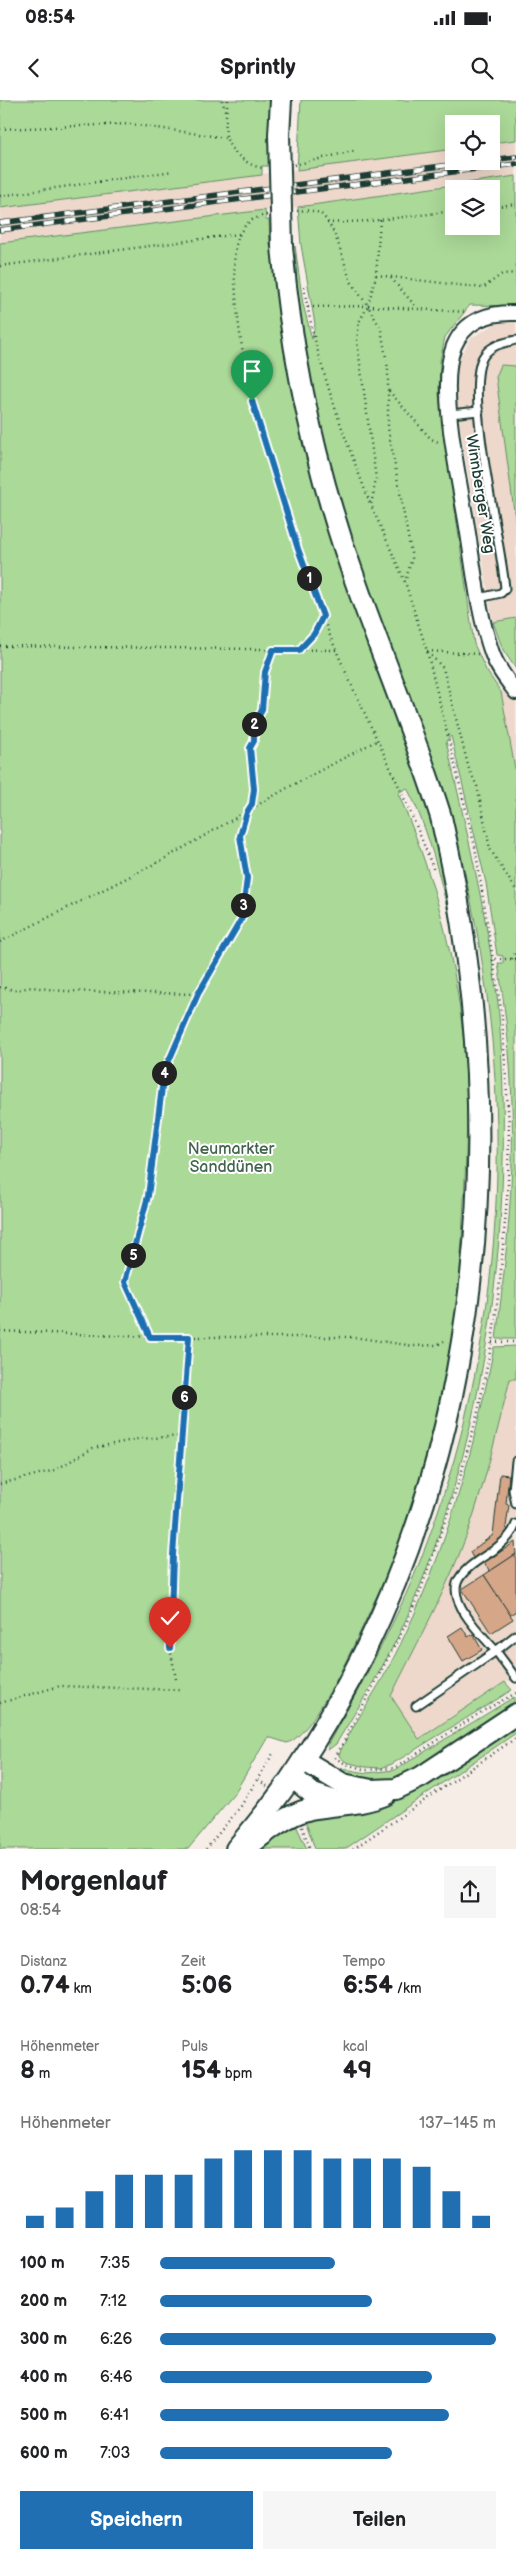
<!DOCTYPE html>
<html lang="de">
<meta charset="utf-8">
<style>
body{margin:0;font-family:"Balsamiq Sans",sans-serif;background:#f6f6f6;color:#202124;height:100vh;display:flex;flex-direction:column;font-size:19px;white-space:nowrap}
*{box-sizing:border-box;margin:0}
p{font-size:16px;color:#757577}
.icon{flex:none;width:28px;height:28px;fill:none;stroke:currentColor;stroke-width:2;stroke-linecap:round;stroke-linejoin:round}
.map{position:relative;height:1749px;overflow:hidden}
.drawer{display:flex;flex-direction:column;background:#fff;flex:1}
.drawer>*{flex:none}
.controls{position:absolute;left:445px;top:15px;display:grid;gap:10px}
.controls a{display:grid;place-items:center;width:55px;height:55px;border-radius:0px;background:#fff;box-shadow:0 5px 20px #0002;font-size:25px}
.pin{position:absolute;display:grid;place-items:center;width:42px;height:42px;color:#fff;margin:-51px -21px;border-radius:50% 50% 50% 0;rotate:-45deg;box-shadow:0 0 5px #0007}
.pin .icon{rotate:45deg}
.km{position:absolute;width:25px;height:25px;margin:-12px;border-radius:50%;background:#222;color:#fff;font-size:14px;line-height:25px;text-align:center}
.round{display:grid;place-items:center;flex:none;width:52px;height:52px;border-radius:0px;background:#f6f6f6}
.headline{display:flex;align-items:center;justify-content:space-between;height:85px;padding:0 20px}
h1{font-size:28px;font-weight:700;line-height:38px}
.stats{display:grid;grid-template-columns:repeat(3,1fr);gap:8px;height:85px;padding:5px 20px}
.stats div{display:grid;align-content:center}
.stats b{font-size:25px;font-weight:700}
.stats small{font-size:14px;font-weight:400}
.stats p{font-size:14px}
.chart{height:140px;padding:10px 20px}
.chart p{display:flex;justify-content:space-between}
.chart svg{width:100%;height:90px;margin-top:5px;stroke:#1f6fb2;stroke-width:6}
.action{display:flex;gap:10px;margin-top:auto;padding:10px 20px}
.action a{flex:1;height:58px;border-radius:0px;background:#1f6fb2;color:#fff;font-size:20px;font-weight:700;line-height:58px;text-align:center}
.action a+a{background:#f6f6f6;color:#202124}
ul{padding:0 20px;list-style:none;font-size:16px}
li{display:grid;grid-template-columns:80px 60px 1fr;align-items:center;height:38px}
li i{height:12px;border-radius:6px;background:#1f6fb2}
.status{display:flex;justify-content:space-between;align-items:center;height:35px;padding:0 25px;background:#fff;direction:ltr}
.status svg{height:14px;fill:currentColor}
header{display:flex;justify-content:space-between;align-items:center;height:65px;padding:0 20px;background:#fff;font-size:22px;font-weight:700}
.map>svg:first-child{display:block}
.built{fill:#edd8cb}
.green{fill:#abd998;stroke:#658b66;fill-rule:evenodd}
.building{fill:#d6a689;stroke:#1f3d34}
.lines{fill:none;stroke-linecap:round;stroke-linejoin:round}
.service-casing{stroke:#1f3d34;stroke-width:11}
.minor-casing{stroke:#1f3d34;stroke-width:18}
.secondary-casing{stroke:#1f3d34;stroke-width:24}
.path{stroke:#1f3d34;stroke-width:2.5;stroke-dasharray:1 4;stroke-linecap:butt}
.service{stroke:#fff;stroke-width:7}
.minor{stroke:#fff;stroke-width:14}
.secondary{stroke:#fff;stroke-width:20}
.rail-casing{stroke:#1f3d34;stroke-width:5.5}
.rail{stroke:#fff;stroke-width:4;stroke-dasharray:11;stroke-linecap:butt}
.secondary-bridge-casing{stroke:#1f3d34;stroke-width:24;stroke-linecap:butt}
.secondary-bridge{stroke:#fff;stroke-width:20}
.route-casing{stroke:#fff;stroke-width:10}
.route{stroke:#1f6fb2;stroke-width:6}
.labels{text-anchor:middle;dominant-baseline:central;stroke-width:4;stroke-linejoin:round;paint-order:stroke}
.street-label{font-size:16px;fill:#1f3d34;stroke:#fff}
.park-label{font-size:16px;fill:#42644d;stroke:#fff}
</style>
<div class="status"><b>08:54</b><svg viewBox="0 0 49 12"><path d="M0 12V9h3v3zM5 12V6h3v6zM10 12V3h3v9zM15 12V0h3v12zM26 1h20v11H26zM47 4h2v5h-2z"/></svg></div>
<header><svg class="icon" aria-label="back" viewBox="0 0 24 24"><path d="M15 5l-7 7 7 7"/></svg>Sprintly<svg class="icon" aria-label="search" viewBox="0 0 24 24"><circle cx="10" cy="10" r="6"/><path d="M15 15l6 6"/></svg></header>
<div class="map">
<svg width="516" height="1749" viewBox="0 0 516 1749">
<rect width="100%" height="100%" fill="#f7ede7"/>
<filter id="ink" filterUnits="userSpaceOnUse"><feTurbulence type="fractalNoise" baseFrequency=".02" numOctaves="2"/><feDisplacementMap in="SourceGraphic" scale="10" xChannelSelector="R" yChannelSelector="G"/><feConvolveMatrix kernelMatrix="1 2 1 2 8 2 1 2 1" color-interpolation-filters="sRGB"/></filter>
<g filter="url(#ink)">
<g class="built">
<polygon points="516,40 516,76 298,107 0,143 0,108 454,49 454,61 491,61 491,43"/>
<polygon points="516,206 516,266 501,265 496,277 516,426 516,518 493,522 456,301 457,262 471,238 497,223"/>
<polygon points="516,581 516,674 501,592"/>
<polygon points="510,1279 516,1279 516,1580 505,1582 418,1639 391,1596 439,1501 459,1454 483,1385"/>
</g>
<g class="green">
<polygon points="0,0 270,0 269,66 262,66 262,75 0,108"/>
<polygon points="301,0 516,0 516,40 491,43 491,24 454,24 454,49 297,70"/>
<path d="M516,76V206L470,205L445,237L440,261L439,295L474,544L486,570L501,592L516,674V1239H496C507,1154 516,1067 511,981C509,941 504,902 498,863H503V856L497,855L486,783L451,636L446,641C466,728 487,814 498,903C516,1112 490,1333 403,1526C384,1567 359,1606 336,1644L328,1650V1644C368,1573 407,1502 433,1426C515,1192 516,953 450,715L365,478L330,367L307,265L297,186L295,146L303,204L312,239L315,224L301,145L298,107ZM454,89H491V126H454Z"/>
<path d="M265,110L266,120H269L270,146L274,147C282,254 306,360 340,462C361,524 387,585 409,647C462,803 486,947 478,1112C475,1166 470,1223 456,1276C437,1352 410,1427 376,1498C362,1527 315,1636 287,1643L268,1637L234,1694L188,1749H0V143ZM407,688C425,721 436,762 445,799C473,912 481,1031 470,1147C467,1176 466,1207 456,1233C455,1213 459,1193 460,1173C463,1121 466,1069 467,1017C468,906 443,795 398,693Z"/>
<polygon points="501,265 516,266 516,426 496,277"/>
<polygon points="516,518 516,569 503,550 493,522"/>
<path d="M516,1246V1279H510C495,1339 482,1398 459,1455C439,1504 414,1549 391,1596L419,1639L505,1582L512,1590L392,1664L381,1668L365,1667L346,1662L339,1656C339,1648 378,1587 385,1574C441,1471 472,1360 494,1247Z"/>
<polygon points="514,1597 514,1605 400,1679 357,1682 333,1667 367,1673 395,1670"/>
<path d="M516,1623V1633L345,1749H315L305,1720C342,1713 380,1708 415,1692Z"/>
<polygon points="295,1723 307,1749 260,1749 267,1742"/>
</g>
<g class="building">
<polygon points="500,1374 509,1375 506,1404 509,1405 506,1427 509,1432 474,1460 470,1452 493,1435"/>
<polygon points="515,1442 516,1454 490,1471 484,1463"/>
<polygon points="516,1454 516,1511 510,1515 484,1475"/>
<polygon points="484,1475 513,1519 491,1533 462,1489"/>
<polygon points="462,1527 468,1537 473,1534 482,1550 463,1561 448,1536"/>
</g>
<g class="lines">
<g class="service-casing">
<g id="service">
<polyline points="450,314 479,311"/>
<path d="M479,498L501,493L505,489C502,442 463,291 483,257C490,245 503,243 516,240"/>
<polyline points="516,1361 513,1390 516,1404"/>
<path d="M516,1424C512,1436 503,1442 494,1450C482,1458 462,1469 457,1483C450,1505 483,1536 496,1551L516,1535"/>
<polyline points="416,1606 496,1551 516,1578"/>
</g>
</g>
<g class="minor-casing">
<path id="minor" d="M516,213C490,212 465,220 454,246C437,287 460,382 467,427C474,469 478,513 492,553C497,568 507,580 516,592"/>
</g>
<g class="secondary-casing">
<g id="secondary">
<polyline points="279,35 281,0"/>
<polyline points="303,1660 343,1684 371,1690 396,1689 421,1677 516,1614"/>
<polyline points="292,1677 313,1694 340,1703"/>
<path d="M247,1747C266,1732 286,1715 310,1709C335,1704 361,1705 385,1695"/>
<path d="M236,1749C256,1725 276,1701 293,1675C483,1393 516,1043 441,717C417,641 387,568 360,494C319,382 292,265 282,146"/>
</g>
</g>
<g class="path">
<polyline points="222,0 226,14"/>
<path d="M228,0C226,12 225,24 226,36C229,52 249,67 264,68"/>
<polyline points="0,29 130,24 226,38"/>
<polyline points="294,65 357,50"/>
<polyline points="0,96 173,71"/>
<polyline points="491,107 516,104"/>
<path d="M297,111C304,110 315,110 321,114C336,127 343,161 350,179C354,188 362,197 368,206L359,222L357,241L376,379L371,405L405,482L427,551L475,747L502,916L509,1025L508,1086L500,1181L492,1242L477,1316L459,1381L421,1489L406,1524L335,1658L346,1664L366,1670L395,1668L483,1611L516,1593"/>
<path d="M267,115C227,121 234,166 236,196C240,256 255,312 273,369C292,430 311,491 336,550C368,624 406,695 434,771"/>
<polyline points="380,120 376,175 368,206 381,229 388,269 388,328 412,458 405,482"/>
<polyline points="327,123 370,121 454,111"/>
<polyline points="0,166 239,134"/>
<polyline points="376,175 483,188 502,174 516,173"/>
<polyline points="391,178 417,208"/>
<path d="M304,187C316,262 343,333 370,403"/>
<polyline points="308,207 368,206 467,212"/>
<polyline points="389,291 431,339 441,343"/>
<polyline points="0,546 336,550"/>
<polyline points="300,549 314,534 323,516"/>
<polyline points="427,551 479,554"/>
<polyline points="428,552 443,568 469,669 477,686 490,749 516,790"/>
<polyline points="0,842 164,759 289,687 378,640"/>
<polyline points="495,859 516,859"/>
<polyline points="512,859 516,852"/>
<polyline points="0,887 15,890 32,887 63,891 198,894"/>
<polyline points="0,1231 150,1237 353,1237 414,1246 437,1245 444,1241"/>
<polyline points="150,1237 125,1182 149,1096 164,972 198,894 241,818 247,778 240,736 247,712 252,704 254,689 251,648 254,641 254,625 262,610 265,572 273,550"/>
<polyline points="492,1242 516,1242"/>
<polyline points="0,1384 55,1370 93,1348 138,1339 182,1336"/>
<polyline points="176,1579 170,1548 173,1455 189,1237"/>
<polyline points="0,1603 60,1586 181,1590"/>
<polyline points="258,1680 267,1686"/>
<polyline points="302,1727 310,1749"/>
<polyline points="206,1749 241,1706 274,1652"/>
<polyline points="353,1749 516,1638"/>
</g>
<use href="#service" class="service"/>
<use href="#minor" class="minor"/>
<use href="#secondary" class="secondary"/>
<g class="rail-casing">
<g id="rail">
<polyline points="491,60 516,57"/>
<polyline points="0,123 481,61"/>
<polyline points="0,130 516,64"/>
</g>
</g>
<use href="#rail" class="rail"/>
<g class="secondary-bridge-casing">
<polyline id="secondary-bridge" points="279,35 282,146"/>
</g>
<use href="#secondary-bridge" class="secondary-bridge"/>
</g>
</g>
<g class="lines" filter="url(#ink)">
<g class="route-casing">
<polyline id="route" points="170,1548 173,1455 189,1237 150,1237 125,1182 148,1096 164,972 198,894 242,818 247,778 240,736 247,712 252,704 254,689 250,648 254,641 254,625 262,610 265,572 273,550 299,550 314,534 323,516 298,449 252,301"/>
</g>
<use href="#route" class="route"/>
</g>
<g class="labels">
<g class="street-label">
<text transform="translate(480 394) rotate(81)">Winnberger Weg</text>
</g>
<g class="park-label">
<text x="231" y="1049">Neumarkter<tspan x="231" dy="18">Sanddünen</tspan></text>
</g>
</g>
</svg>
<div class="controls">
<a><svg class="icon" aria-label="locate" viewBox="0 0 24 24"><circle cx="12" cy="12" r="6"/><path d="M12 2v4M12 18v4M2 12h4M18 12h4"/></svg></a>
<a><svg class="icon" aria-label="layers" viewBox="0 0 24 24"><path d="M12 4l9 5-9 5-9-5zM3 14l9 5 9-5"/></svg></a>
</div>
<div class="pin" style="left:252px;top:301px;background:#1e9e55"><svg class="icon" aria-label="arrive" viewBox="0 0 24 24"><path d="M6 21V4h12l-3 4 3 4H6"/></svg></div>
<div class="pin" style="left:170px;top:1548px;background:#d93025"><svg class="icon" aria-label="check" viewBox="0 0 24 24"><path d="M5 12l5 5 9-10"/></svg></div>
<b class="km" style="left:309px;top:478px">1</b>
<b class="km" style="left:254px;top:624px">2</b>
<b class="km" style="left:243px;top:805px">3</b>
<b class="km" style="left:164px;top:973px">4</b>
<b class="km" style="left:133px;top:1155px">5</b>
<b class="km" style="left:184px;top:1297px">6</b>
</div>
<section class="drawer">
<div class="headline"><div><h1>Morgenlauf</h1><p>08:54</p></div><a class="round"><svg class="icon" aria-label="share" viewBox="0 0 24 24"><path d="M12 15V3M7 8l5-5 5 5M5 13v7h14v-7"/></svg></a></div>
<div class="stats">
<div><p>Distanz</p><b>0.74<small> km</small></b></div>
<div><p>Zeit</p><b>5:06</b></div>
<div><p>Tempo</p><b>6:54<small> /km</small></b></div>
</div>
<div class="stats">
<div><p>Höhenmeter</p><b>8<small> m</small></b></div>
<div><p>Puls</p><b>154<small> bpm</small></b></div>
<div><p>kcal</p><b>49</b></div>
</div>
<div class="chart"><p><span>Höhenmeter</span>137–145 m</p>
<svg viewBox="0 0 160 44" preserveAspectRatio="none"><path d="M5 44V38M15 44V34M25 44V26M35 44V18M45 44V18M55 44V18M65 44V10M75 44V6M85 44V6M95 44V6M105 44V10M115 44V10M125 44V10M135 44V14M145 44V26M155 44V38"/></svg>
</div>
<ul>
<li><b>100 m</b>7:35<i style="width:52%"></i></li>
<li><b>200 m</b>7:12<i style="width:63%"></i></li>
<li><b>300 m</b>6:26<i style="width:100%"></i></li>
<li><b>400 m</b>6:46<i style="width:81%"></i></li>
<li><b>500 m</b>6:41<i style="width:86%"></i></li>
<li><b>600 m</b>7:03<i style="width:69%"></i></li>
</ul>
<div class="action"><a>Speichern</a><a>Teilen</a></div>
</section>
